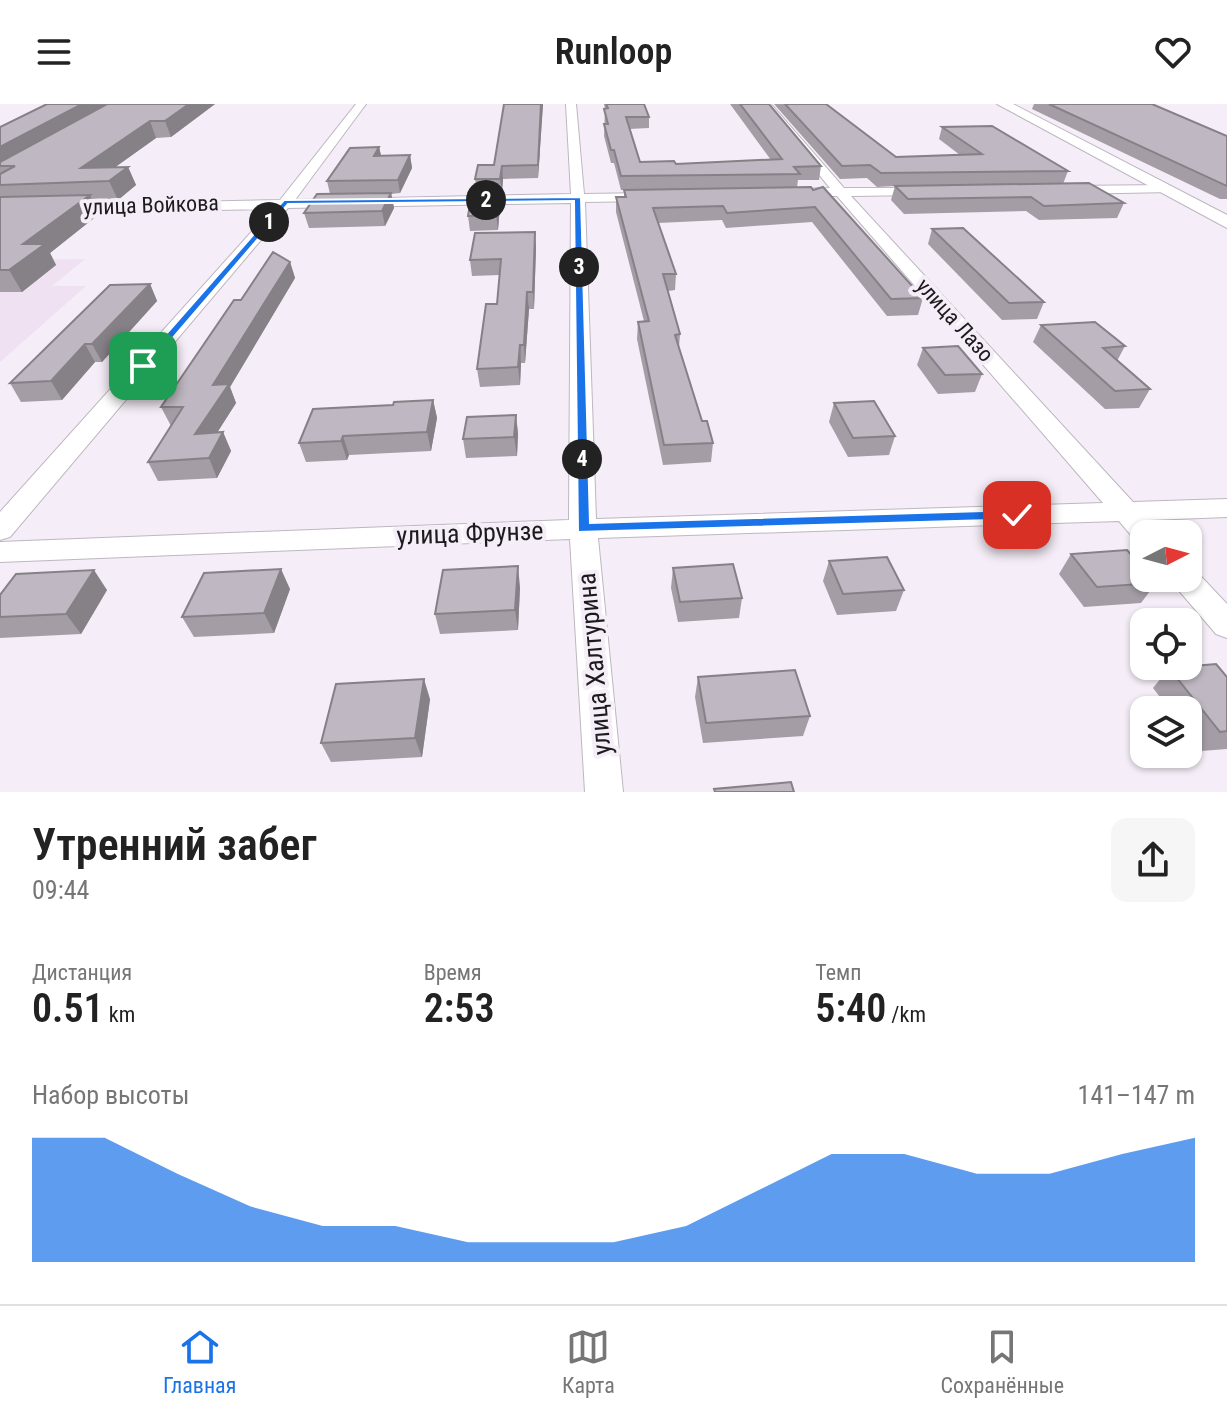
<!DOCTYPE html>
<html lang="ru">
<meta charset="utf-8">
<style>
body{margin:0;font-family:"Roboto Condensed",sans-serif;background:#f6f6f6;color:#222;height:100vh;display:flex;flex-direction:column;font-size:30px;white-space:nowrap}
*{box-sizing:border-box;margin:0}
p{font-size:26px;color:#767676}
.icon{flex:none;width:44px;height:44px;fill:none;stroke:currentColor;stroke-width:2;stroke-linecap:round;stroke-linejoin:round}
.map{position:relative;height:688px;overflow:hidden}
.panel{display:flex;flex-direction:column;background:#fff;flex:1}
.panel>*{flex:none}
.needle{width:52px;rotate:84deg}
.buttons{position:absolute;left:1130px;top:416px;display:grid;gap:16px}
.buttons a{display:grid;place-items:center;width:72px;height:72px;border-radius:16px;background:#fff;box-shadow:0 2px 6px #0004;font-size:40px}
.pin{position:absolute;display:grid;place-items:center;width:68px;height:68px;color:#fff;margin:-34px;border-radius:16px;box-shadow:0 4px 12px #0006}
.km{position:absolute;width:40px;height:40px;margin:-20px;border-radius:50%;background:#222;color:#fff;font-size:22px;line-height:40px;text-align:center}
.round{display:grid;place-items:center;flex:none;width:84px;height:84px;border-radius:16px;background:#f6f6f6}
.summary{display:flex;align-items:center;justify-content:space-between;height:136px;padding:0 32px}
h1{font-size:44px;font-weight:600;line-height:60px}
.stats{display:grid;grid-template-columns:repeat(3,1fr);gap:12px;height:136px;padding:8px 32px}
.stats div{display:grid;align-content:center}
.stats b{font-size:40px;font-weight:600}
.stats small{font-size:22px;font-weight:400}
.stats p{font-size:22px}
.chart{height:224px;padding:16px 32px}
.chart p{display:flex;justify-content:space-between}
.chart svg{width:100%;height:144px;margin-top:8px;fill:#1a73e8;opacity:.7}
header{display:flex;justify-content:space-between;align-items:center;height:104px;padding:0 32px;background:#fff;font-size:36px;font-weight:600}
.tabs{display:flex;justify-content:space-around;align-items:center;height:112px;border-top:2px solid #e0e0e0;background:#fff;font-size:22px;color:#767676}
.tabs a{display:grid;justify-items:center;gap:4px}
.tabs .on{color:#1a73e8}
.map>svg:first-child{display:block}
.built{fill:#efe1f2}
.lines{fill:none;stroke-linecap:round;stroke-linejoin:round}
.minor-casing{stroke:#beb6c0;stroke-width:2}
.tertiary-casing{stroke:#beb6c0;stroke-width:2}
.minor{fill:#fff;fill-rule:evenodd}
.tertiary{fill:#fff;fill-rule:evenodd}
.wall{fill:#a49da6}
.shaded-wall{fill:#868087}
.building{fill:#bfb7c1;stroke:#868087;stroke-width:2}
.route{fill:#1a73e8;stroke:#fff;stroke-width:2}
.labels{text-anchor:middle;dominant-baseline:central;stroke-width:8;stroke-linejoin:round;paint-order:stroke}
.far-street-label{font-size:22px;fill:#1d1a1d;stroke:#f5edf7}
.street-label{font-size:26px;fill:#1d1a1d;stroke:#f5edf7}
</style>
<header><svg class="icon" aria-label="menu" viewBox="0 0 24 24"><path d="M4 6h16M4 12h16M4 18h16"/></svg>Runloop<svg class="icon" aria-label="heart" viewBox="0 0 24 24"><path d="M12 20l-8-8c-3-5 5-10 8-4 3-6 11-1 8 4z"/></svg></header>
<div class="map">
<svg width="1227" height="688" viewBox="0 0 1227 688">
<rect width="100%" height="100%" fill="#f5edf7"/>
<polygon class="built" points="85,155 52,182 86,182 0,258 0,156"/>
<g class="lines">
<g class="minor-casing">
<g id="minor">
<polygon points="356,0 366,0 295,96 571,90 566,0 576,0 584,90 648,89 655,93 648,97 585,98 596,415 1103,399 837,92 792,92 792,86 797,85 830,84 761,0 771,0 844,84 929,84 931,87 924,91 851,92 1133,398 1227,395 1227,413 1149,416 1160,430 1144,430 1144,439 1136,437 1119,417 598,434 623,688 585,688 570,435 0,458 0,438 569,416 571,99 288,104 10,433 0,436 0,408 272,105 0,110 0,102 280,96"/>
<polygon points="1167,81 1174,85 1172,88 1069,90 1062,86 1069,82"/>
<polygon points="1188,464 1195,466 1227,500 1227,534 1216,530 1175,482 1170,474 1188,474"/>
</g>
</g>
<g class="tertiary-casing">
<polygon id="tertiary" points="997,0 1013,0 1227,111 1227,124"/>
</g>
<use href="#minor" class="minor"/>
<use href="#tertiary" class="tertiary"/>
</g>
<g class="wall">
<polygon points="47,0 215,0 171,33 156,34 115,63 128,63 136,81 118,96 92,97 99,110 50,149 56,161 22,188 0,188 0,23"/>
<polygon points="504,0 543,0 538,74 503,75 502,88 499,88 500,102 498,126 470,127 468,112 477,88 475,75 494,61"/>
<polygon points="604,0 644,0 649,13 649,24 629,25 640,58 676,60 771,56 730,0 769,0 821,62 819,76 798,76 797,83 621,86 614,59 611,59 604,32 605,5"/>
<polygon points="774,0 826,0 896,53 960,51 939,35 942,23 1068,67 1063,80 1124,99 1117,114 1039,116 1026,107 904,110 891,96 895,82 877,83 867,74 840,75"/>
<polygon points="1034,0 1152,0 1227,32 1227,95 1220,95 1032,5"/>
<polygon points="379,43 381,52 410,51 412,64 400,89 391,90 394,104 385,122 309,124 304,109 330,90 327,77"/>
<polygon points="811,83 923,194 918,211 887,212 812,118 726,124 722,116 658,119 676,170 675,186 668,187 680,230 679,243 702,317 713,339 711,358 663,361 637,235 638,218 644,217 616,108 616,93 624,93 624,86"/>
<polygon points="932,125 1044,198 1037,215 1002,216 928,140"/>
<polygon points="536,143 534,205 529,205 525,259 521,259 520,281 480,283 477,265 497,200 500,171 472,172 470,156"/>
<polygon points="290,158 295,174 230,283 236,299 217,329 223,328 231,347 217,374 158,377 148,358 171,322 161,303 241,196"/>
<polygon points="150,180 157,197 102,258 95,258 62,296 21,298 10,279"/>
<polygon points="1041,221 1125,242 1117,257 1150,285 1139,304 1105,305 1033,238"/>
<polygon points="923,244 982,270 975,288 938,290 917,261"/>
<polygon points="433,296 437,314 431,347 349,351 347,356 306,358 299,339 393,301"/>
<polygon points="834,299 895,332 889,351 848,353 829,318"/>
<polygon points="516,311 518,330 517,352 466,354 463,335"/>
<polygon points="1071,450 1156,479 1141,499 1084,503 1059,470"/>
<polygon points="829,457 904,486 896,507 837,511 823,477"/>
<polygon points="673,464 742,494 739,514 678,518 671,484"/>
<polygon points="520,483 518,526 440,530 435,510"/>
<polygon points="290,485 274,529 194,533 182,513"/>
<polygon points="107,486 81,530 0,534 0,491"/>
<polygon points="1169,564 1227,573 1227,645 1201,647 1188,631 1188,606 1170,606 1153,584"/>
<polygon points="698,573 810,612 803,632 703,639 695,593"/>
<polygon points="430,595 422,653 331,658 321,639"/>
</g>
<g class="shaded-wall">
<polygon points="82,0 116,0 0,62 0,43"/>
<polygon points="189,0 215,0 171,33 165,17"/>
<polygon points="541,0 543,0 538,74 538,61"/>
<polygon points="150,17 156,34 96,77 81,64"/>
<polygon points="379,43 382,56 374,52"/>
<polygon points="410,51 412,64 400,89 398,76"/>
<polygon points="502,62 503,75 502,88 500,75"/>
<polygon points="128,63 136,81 118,96 109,77"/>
<polygon points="499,88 500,102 498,126 496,111"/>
<polygon points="391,89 394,104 385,122 382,107"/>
<polygon points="90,91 99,110 50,149 56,161 22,188 9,166 23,140"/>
<polygon points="535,128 536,143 534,205 533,188"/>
<polygon points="290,158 295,174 230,283 236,299 204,349 195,330 213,281"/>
<polygon points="150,180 157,197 102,258 92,240"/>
<polygon points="527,188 529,205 525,259 524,241"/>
<polygon points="85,240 95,258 62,296 51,277"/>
<polygon points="520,241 521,259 520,281 518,263"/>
<polygon points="433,296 437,314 431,347 427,328"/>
<polygon points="516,311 518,330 517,352 514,333"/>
<polygon points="223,328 231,347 217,374 209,354"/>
<polygon points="343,332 349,351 347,356 341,337"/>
<polygon points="518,462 520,483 518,526 515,506"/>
<polygon points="281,465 290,485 274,529 264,509"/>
<polygon points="94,466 107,486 81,530 66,510"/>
<polygon points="424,575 430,595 422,653 415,634"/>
</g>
<g class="building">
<polygon points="47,0 82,0 0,43 0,23"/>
<polygon points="107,0 189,0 165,17 150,17 81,64 128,63 109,77 0,81 0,70 15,62 0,62 0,58"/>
<polygon points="504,0 541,0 538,61 502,62 500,75 475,75 478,61 494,61"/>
<polygon points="606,0 644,0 649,13 626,13 640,58 674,57 676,60 782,55 740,0 769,0 821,62 794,63 800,70 621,72 614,46 611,46 604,20 608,20 604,5 608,4"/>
<polygon points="785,0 826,0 896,53 982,50 942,23 992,22 1068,67 881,69 870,61 842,62"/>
<polygon points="1049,0 1152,0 1227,32 1227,82"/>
<polygon points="379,43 374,52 410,51 398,76 327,77 350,44"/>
<polygon points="1089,79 1124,99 1044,102 1031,93 908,95 895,82"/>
<polygon points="811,83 813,86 823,83 923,194 891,195 815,103 727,109 723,102 653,104 676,170 663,170 680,230 675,231 702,317 707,317 713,339 664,341 638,218 649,217 616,93 626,93 624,86"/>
<polygon points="472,88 499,88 496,111 468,112"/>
<polygon points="391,89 382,107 304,109 317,90"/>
<polygon points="90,91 23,140 45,140 9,166 0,166 0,93"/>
<polygon points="963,124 1044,198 1009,199 932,125"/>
<polygon points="535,128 533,188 527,188 524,241 520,241 518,263 477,265 486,200 497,200 501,155 470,156 475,129"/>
<polygon points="273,148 290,158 213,281 229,280 195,330 223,328 209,354 148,358 183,303 161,303 234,196 241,196"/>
<polygon points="150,180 92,240 85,240 51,277 10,279 110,181"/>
<polygon points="1095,218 1125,242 1103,244 1150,285 1115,287 1041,221"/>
<polygon points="958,242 982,270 945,271 923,244"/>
<polygon points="433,296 427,328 343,332 341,337 299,339 313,305 393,301 394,298"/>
<polygon points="874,297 895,332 853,334 834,299"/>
<polygon points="516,311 514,333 463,335 467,313"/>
<polygon points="1127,446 1144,465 1144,474 1152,474 1156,479 1097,483 1071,450"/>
<polygon points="887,453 904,486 843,490 829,457"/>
<polygon points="733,460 742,494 680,498 673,464"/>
<polygon points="518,462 515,506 435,510 443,466"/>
<polygon points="281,465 264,509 182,513 204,469"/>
<polygon points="94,466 66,510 0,513 0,491 16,470"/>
<polygon points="1216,560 1227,573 1227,627 1220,628 1169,564"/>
<polygon points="795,566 810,612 706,619 698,573"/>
<polygon points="424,575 415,634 321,639 336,580"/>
<polygon points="791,678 794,688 715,688 714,685"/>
</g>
<polygon class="route" points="581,93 590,419 1017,406 1025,411 1023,415 578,428 574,97 288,100 147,264 138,262 284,96"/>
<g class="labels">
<g class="far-street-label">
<text transform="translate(151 101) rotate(-2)">улица Войкова</text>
<text transform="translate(955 216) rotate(48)">улица Лазо</text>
</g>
<g class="street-label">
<text transform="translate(470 429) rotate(-2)">улица Фрунзе</text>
<text transform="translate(594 560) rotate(-95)">улица Халтурина</text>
</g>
</g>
</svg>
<div class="buttons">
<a><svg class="needle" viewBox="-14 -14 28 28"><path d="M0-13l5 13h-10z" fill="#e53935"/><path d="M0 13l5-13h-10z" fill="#767676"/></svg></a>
<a><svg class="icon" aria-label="locate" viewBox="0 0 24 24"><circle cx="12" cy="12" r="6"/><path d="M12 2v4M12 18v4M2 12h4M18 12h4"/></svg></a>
<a><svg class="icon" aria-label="layers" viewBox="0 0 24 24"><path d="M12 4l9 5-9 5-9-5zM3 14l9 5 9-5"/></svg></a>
</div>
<div class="pin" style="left:143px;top:262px;background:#1e9e55"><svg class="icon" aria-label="arrive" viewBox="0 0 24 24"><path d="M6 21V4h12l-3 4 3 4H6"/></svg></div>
<div class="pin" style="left:1017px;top:411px;background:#d93025"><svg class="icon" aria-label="check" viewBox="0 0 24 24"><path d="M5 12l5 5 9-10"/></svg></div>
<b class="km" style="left:269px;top:118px">1</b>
<b class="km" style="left:486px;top:96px">2</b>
<b class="km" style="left:579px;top:163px">3</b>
<b class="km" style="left:582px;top:355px">4</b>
</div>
<section class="panel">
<div class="summary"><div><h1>Утренний забег</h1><p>09:44</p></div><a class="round"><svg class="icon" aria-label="share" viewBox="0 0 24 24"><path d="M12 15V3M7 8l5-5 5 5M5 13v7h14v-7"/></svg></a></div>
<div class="stats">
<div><p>Дистанция</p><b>0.51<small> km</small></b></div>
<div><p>Время</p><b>2:53</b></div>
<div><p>Темп</p><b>5:40<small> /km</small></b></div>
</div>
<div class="chart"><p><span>Набор высоты</span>141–147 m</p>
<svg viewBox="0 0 160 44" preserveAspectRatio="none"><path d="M0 44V6L10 6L20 17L30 27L40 33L50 33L60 38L70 38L80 38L90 33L100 22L110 11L120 11L130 17L140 17L150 11L160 6V44z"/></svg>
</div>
</section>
<nav class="tabs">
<a class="on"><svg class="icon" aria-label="home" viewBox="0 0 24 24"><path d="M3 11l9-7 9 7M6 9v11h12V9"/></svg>Главная</a>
<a><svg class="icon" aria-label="map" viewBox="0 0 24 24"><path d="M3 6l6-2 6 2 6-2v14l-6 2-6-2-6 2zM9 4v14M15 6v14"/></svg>Карта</a>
<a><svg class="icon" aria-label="saved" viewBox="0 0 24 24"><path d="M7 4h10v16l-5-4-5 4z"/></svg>Сохранённые</a>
</nav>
